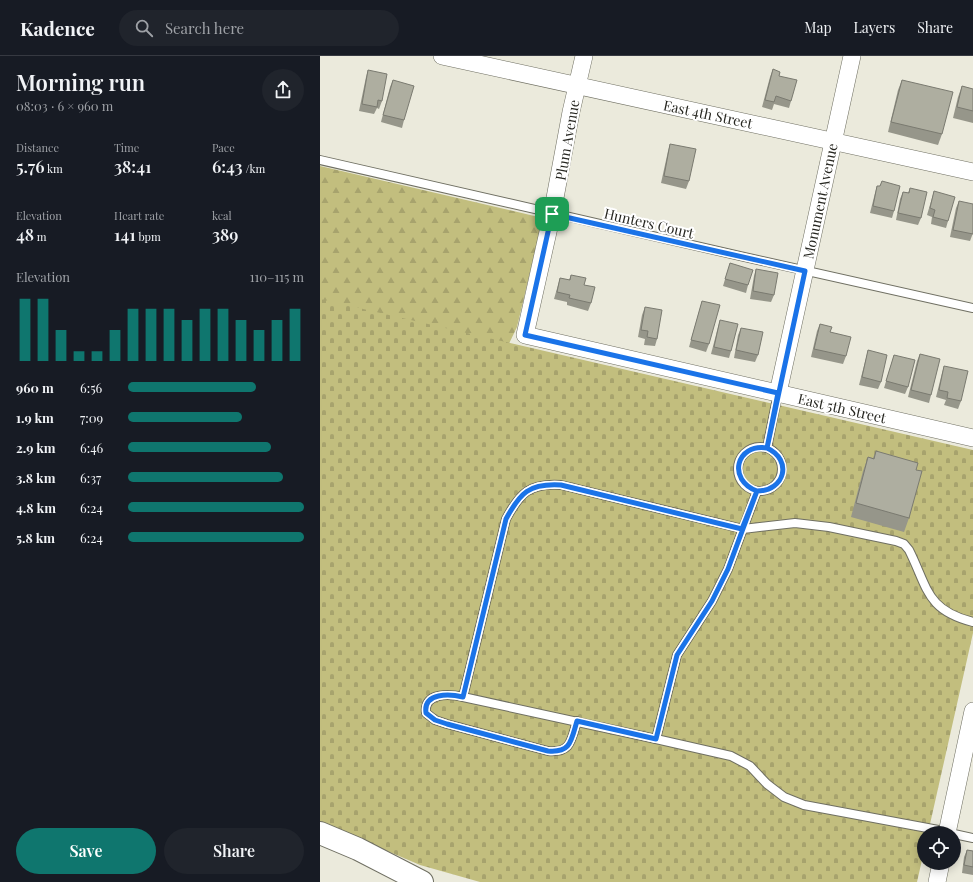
<!DOCTYPE html>
<meta charset="utf-8">
<style>
body{margin:0;font-family:"Playfair Display",serif;background:#20242c;color:#f1f3f6;height:100vh;display:flex;flex-direction:column;font-size:15px;white-space:nowrap}
*{box-sizing:border-box;margin:0}
p{font-size:13px;color:#9ea1a6}
.icon{flex:none;width:22px;height:22px;fill:none;stroke:currentColor;stroke-width:2;stroke-linecap:round;stroke-linejoin:round}
.map{position:relative;flex:1;overflow:hidden}
.details{display:flex;flex-direction:column;background:#171b24;width:320px}
.details>*{flex:none}
.controls{position:absolute;left:597px;top:770px;display:grid;gap:8px}
.controls a{display:grid;place-items:center;width:44px;height:44px;border-radius:50%;background:#171b24;box-shadow:0 2px 10px #0003;font-size:20px}
.pin{position:absolute;display:grid;place-items:center;width:34px;height:34px;color:#fff;margin:-17px;border-radius:8px;box-shadow:0 2px 6px #0006}
.round{display:grid;place-items:center;flex:none;width:42px;height:42px;border-radius:21px;background:#20242c}
.overview{display:flex;align-items:center;justify-content:space-between;height:68px;padding:0 16px}
h1{font-size:22px;font-weight:600;line-height:30px}
.metrics{display:grid;grid-template-columns:repeat(3,1fr);gap:6px;height:68px;padding:4px 16px}
.metrics div{display:grid;align-content:center}
.metrics b{font-size:17px;font-weight:600}
.metrics small{font-size:11px;font-weight:400}
.metrics p{font-size:11px}
.chart{height:112px;padding:8px 16px}
.chart p{display:flex;justify-content:space-between}
.chart svg{width:100%;height:72px;margin-top:4px;stroke:#0f766e;stroke-width:6}
.action{display:flex;gap:8px;margin-top:auto;padding:8px 16px}
.action a{flex:1;height:46px;border-radius:24px;background:#0f766e;color:#fff;font-size:16px;font-weight:600;line-height:46px;text-align:center}
.action a+a{background:#20242c;color:#f1f3f6}
ul{padding:0 16px;list-style:none;font-size:13px}
li{display:grid;grid-template-columns:64px 48px 1fr;align-items:center;height:30px}
li i{height:10px;border-radius:5px;background:#0f766e}
header{display:flex;align-items:center;gap:24px;box-sizing:border-box;height:56px;padding:0 20px;background:#171b24;border-bottom:1px solid #363941}
header strong{font-size:19px}
nav{display:flex;gap:22px;margin-inline-start:auto;font-size:14px}
.search{width:280px;height:36px;background:#20242c;display:flex;align-items:center;gap:10px;box-sizing:border-box;padding:0 14px;border-radius:22px;color:#9ea1a6;font-size:15px}
main{display:flex;flex:1;min-height:0}
.map>svg:first-child{display:block}
.forest{fill:url(#forest-firs)}
.cemetery{fill:url(#cemetery-stones)}
.lines{fill:none;stroke-linecap:round;stroke-linejoin:round}
.lane-casing{stroke:#6f6f62;stroke-width:10}
.street-casing{stroke:#6f6f62;stroke-width:18}
.secondary-casing{stroke:#6f6f62;stroke-width:24}
.lane{stroke:#fff;stroke-width:8}
.street{stroke:#fff;stroke-width:17}
.secondary{stroke:#fff;stroke-width:22}
.wall{fill:#96968a}
.building{fill:#aeaea0;stroke:#7a7a70}
.route-casing{stroke:#fff;stroke-width:8}
.route{stroke:#1a73e8;stroke-width:5}
.labels{text-anchor:middle;dominant-baseline:central;stroke-width:4;stroke-linejoin:round;paint-order:stroke}
.street-label{font-size:14px;fill:#262620;stroke:#fff}
</style>
<header>
<strong>Kadence</strong>
<div class="search"><svg class="icon" aria-label="search" viewBox="0 0 24 24"><circle cx="10" cy="10" r="6"/><path d="M15 15l6 6"/></svg>Search here</div>
<nav><a>Map</a><a>Layers</a><a>Share</a></nav>
</header>
<main>
<section class="details">
<div class="overview"><div><h1>Morning run</h1><p>08:03 · 6 × 960 m</p></div><a class="round"><svg class="icon" aria-label="share" viewBox="0 0 24 24"><path d="M12 15V3M7 8l5-5 5 5M5 13v7h14v-7"/></svg></a></div>
<div class="metrics">
<div><p>Distance</p><b>5.76<small> km</small></b></div>
<div><p>Time</p><b>38:41</b></div>
<div><p>Pace</p><b>6:43<small> /km</small></b></div>
</div>
<div class="metrics">
<div><p>Elevation</p><b>48<small> m</small></b></div>
<div><p>Heart rate</p><b>141<small> bpm</small></b></div>
<div><p>kcal</p><b>389</b></div>
</div>
<div class="chart"><p><span>Elevation</span>110–115 m</p>
<svg viewBox="0 0 160 44" preserveAspectRatio="none"><path d="M5 44V6M15 44V6M25 44V25M35 44V38M45 44V38M55 44V25M65 44V12M75 44V12M85 44V12M95 44V19M105 44V12M115 44V12M125 44V19M135 44V25M145 44V19M155 44V12"/></svg>
</div>
<ul>
<li><b>960 m</b>6:56<i style="width:73%"></i></li>
<li><b>1.9 km</b>7:09<i style="width:65%"></i></li>
<li><b>2.9 km</b>6:46<i style="width:81%"></i></li>
<li><b>3.8 km</b>6:37<i style="width:88%"></i></li>
<li><b>4.8 km</b>6:24<i style="width:100%"></i></li>
<li><b>5.8 km</b>6:24<i style="width:100%"></i></li>
</ul>
<div class="action"><a>Save</a><a>Share</a></div>
</section>
<div class="map">
<svg width="653" height="826" viewBox="0 0 653 826">
<defs>
<pattern id="forest-firs" width="22" height="20" patternUnits="userSpaceOnUse"><rect width="22" height="20" fill="#c2be7e"/><path d="M5 1l3.5 6h-7zM16 11l3.5 6h-7z" fill="#a7a36d"/></pattern>
<pattern id="cemetery-stones" width="16" height="16" patternUnits="userSpaceOnUse"><rect width="16" height="16" fill="#c2be7e"/><path d="M2 7V4a2 2 0 0 1 4 0v3zM10 15v-3a2 2 0 0 1 4 0v3z" fill="#a7a36d"/></pattern>
</defs>
<rect width="100%" height="100%" fill="#ebeadc"/>
<polygon class="forest" points="0,110 223,162 197,271 183,300 0,335"/>
<polygon class="cemetery" points="0,243 653,394 653,577 608,777 604,777 604,795 597,826 160,826 100,809 0,766"/>
<g class="lines">
<g class="lane-casing">
<g id="lane">
<path d="M0,104C218,154 435,204 653,252"/>
<circle cx="440" cy="413" r="22"/>
<polyline points="447,392 458,337"/>
<path d="M437,435L408,513L392,545L357,599L336,683L143,641L186,463C200,437 209,427 241,429L423,473L475,467L509,471L576,485L584,488L589,494C608,532 606,554 653,566"/>
<path d="M143,641C130,638 103,636 106,657L115,664L127,668L228,695C251,697 251,685 257,665"/>
<polyline points="336,683 411,700 430,710 447,728 464,741 484,749 629,776"/>
<polyline points="634,778 653,782"/>
</g>
</g>
<g class="street-casing">
<g id="street">
<polyline points="122,0 653,116"/>
<polyline points="264,0 251,56 232,158 205,279 653,382"/>
<polyline points="458,337 532,0"/>
<polyline points="627,777 653,655"/>
<polyline points="617,826 621,807"/>
</g>
</g>
<g class="secondary-casing">
<polyline id="secondary" points="0,777 38,793 102,826"/>
</g>
<use href="#lane" class="lane"/>
<use href="#street" class="street"/>
<use href="#secondary" class="secondary"/>
</g>
<g class="wall">
<polygon points="453,13 459,20 471,45 469,52 454,48 452,54 442,51 450,21"/>
<polygon points="48,14 62,45 59,53 57,52 54,58 39,55 46,21"/>
<polygon points="73,24 84,64 82,72 61,66 70,31"/>
<polygon points="582,24 622,78 618,89 568,76 578,34"/>
<polygon points="642,30 653,33 653,67 633,62 638,41"/>
<polygon points="350,88 369,125 366,133 341,127 348,95"/>
<polygon points="562,125 574,155 572,162 550,157 555,137 557,130 560,130"/>
<polygon points="590,132 601,162 598,169 576,164 580,143 583,136 588,137"/>
<polygon points="614,135 628,165 626,172 611,168 612,161 607,159"/>
<polygon points="639,145 653,177 650,185 630,181 636,152"/>
<polygon points="410,207 428,229 426,237 403,230"/>
<polygon points="436,213 454,239 451,246 430,243 434,220"/>
<polygon points="251,219 264,229 271,247 268,255 247,249 247,246 234,243 240,222 249,224"/>
<polygon points="382,245 389,288 386,296 369,291"/>
<polygon points="325,251 337,283 335,290 324,289 325,283 318,281 322,259"/>
<polygon points="400,264 411,295 409,302 391,298 398,271"/>
<polygon points="500,268 510,276 526,300 523,308 491,301 497,275"/>
<polygon points="421,272 438,299 435,306 414,302 418,279"/>
<polygon points="548,294 561,326 558,333 539,329 546,302"/>
<polygon points="600,298 611,339 609,347 588,341 597,305"/>
<polygon points="574,299 588,331 585,338 564,332"/>
<polygon points="624,310 641,345 638,353 624,349 626,344 616,341 622,317"/>
<polygon points="556,395 589,462 584,476 531,461 543,415 548,401 553,402"/>
<polygon points="647,794 653,795 653,819 642,817 644,801"/>
</g>
<g class="building">
<polygon points="453,13 460,16 459,20 477,24 471,45 456,40 454,46 445,44"/>
<polygon points="48,14 67,18 62,45 58,44 57,51 42,48"/>
<polygon points="73,24 94,30 84,64 63,59"/>
<polygon points="582,24 633,36 622,78 571,66"/>
<polygon points="642,30 653,33 653,55 637,51"/>
<polygon points="350,88 376,93 369,125 344,120"/>
<polygon points="562,125 580,130 574,155 553,150 557,130 560,130"/>
<polygon points="590,132 607,136 601,162 578,157 583,136 589,137"/>
<polygon points="614,135 635,141 628,165 613,161 615,154 610,152"/>
<polygon points="639,145 653,148 653,178 633,174"/>
<polygon points="410,207 433,214 428,229 405,223"/>
<polygon points="436,213 458,217 454,239 433,235"/>
<polygon points="251,219 266,222 264,229 275,231 271,247 249,242 250,239 237,236 240,222 250,224"/>
<polygon points="382,245 400,249 389,288 371,284"/>
<polygon points="325,251 342,254 337,283 327,281 328,275 321,274"/>
<polygon points="400,264 418,268 411,295 394,291"/>
<polygon points="500,268 512,271 510,276 531,281 526,300 494,293"/>
<polygon points="421,272 443,276 438,299 416,294"/>
<polygon points="548,294 567,299 561,326 542,321"/>
<polygon points="600,298 620,303 611,339 591,334"/>
<polygon points="574,299 595,304 588,331 566,325"/>
<polygon points="624,310 648,315 641,345 627,342 628,336 619,334"/>
<polygon points="556,395 598,407 596,414 602,415 589,462 536,447 548,401 554,403"/>
<polygon points="647,794 653,795 653,811 644,809"/>
</g>
<g class="lines">
<g class="route-casing">
<path id="route" d="M232,158L205,279L458,337L447,392C473,404 465,435 437,435L408,513L392,545L357,599L336,683L257,665C251,685 251,697 228,695L127,668L115,664L106,657C103,636 130,638 143,641L186,463C200,437 209,427 241,429L422,473L437,435C407,424 416,387 447,392L485,215L232,158"/>
</g>
<use href="#route" class="route"/>
</g>
<g class="labels">
<g class="street-label">
<text transform="translate(388 58) rotate(12)">East 4th Street</text>
<text transform="translate(247 84) rotate(-80)">Plum Avenue</text>
<text transform="translate(500 145) rotate(-78)">Monument Avenue</text>
<text transform="translate(329 167) rotate(13)">Hunters Court</text>
<text transform="translate(522 352) rotate(13)">East 5th Street</text>
</g>
</g>
</svg>
<div class="controls">
<a><svg class="icon" aria-label="locate" viewBox="0 0 24 24"><circle cx="12" cy="12" r="6"/><path d="M12 2v4M12 18v4M2 12h4M18 12h4"/></svg></a>
</div>
<div class="pin" style="left:232px;top:158px;background:#1e9e55"><svg class="icon" aria-label="arrive" viewBox="0 0 24 24"><path d="M6 21V4h12l-3 4 3 4H6"/></svg></div>
</div>
</main>
